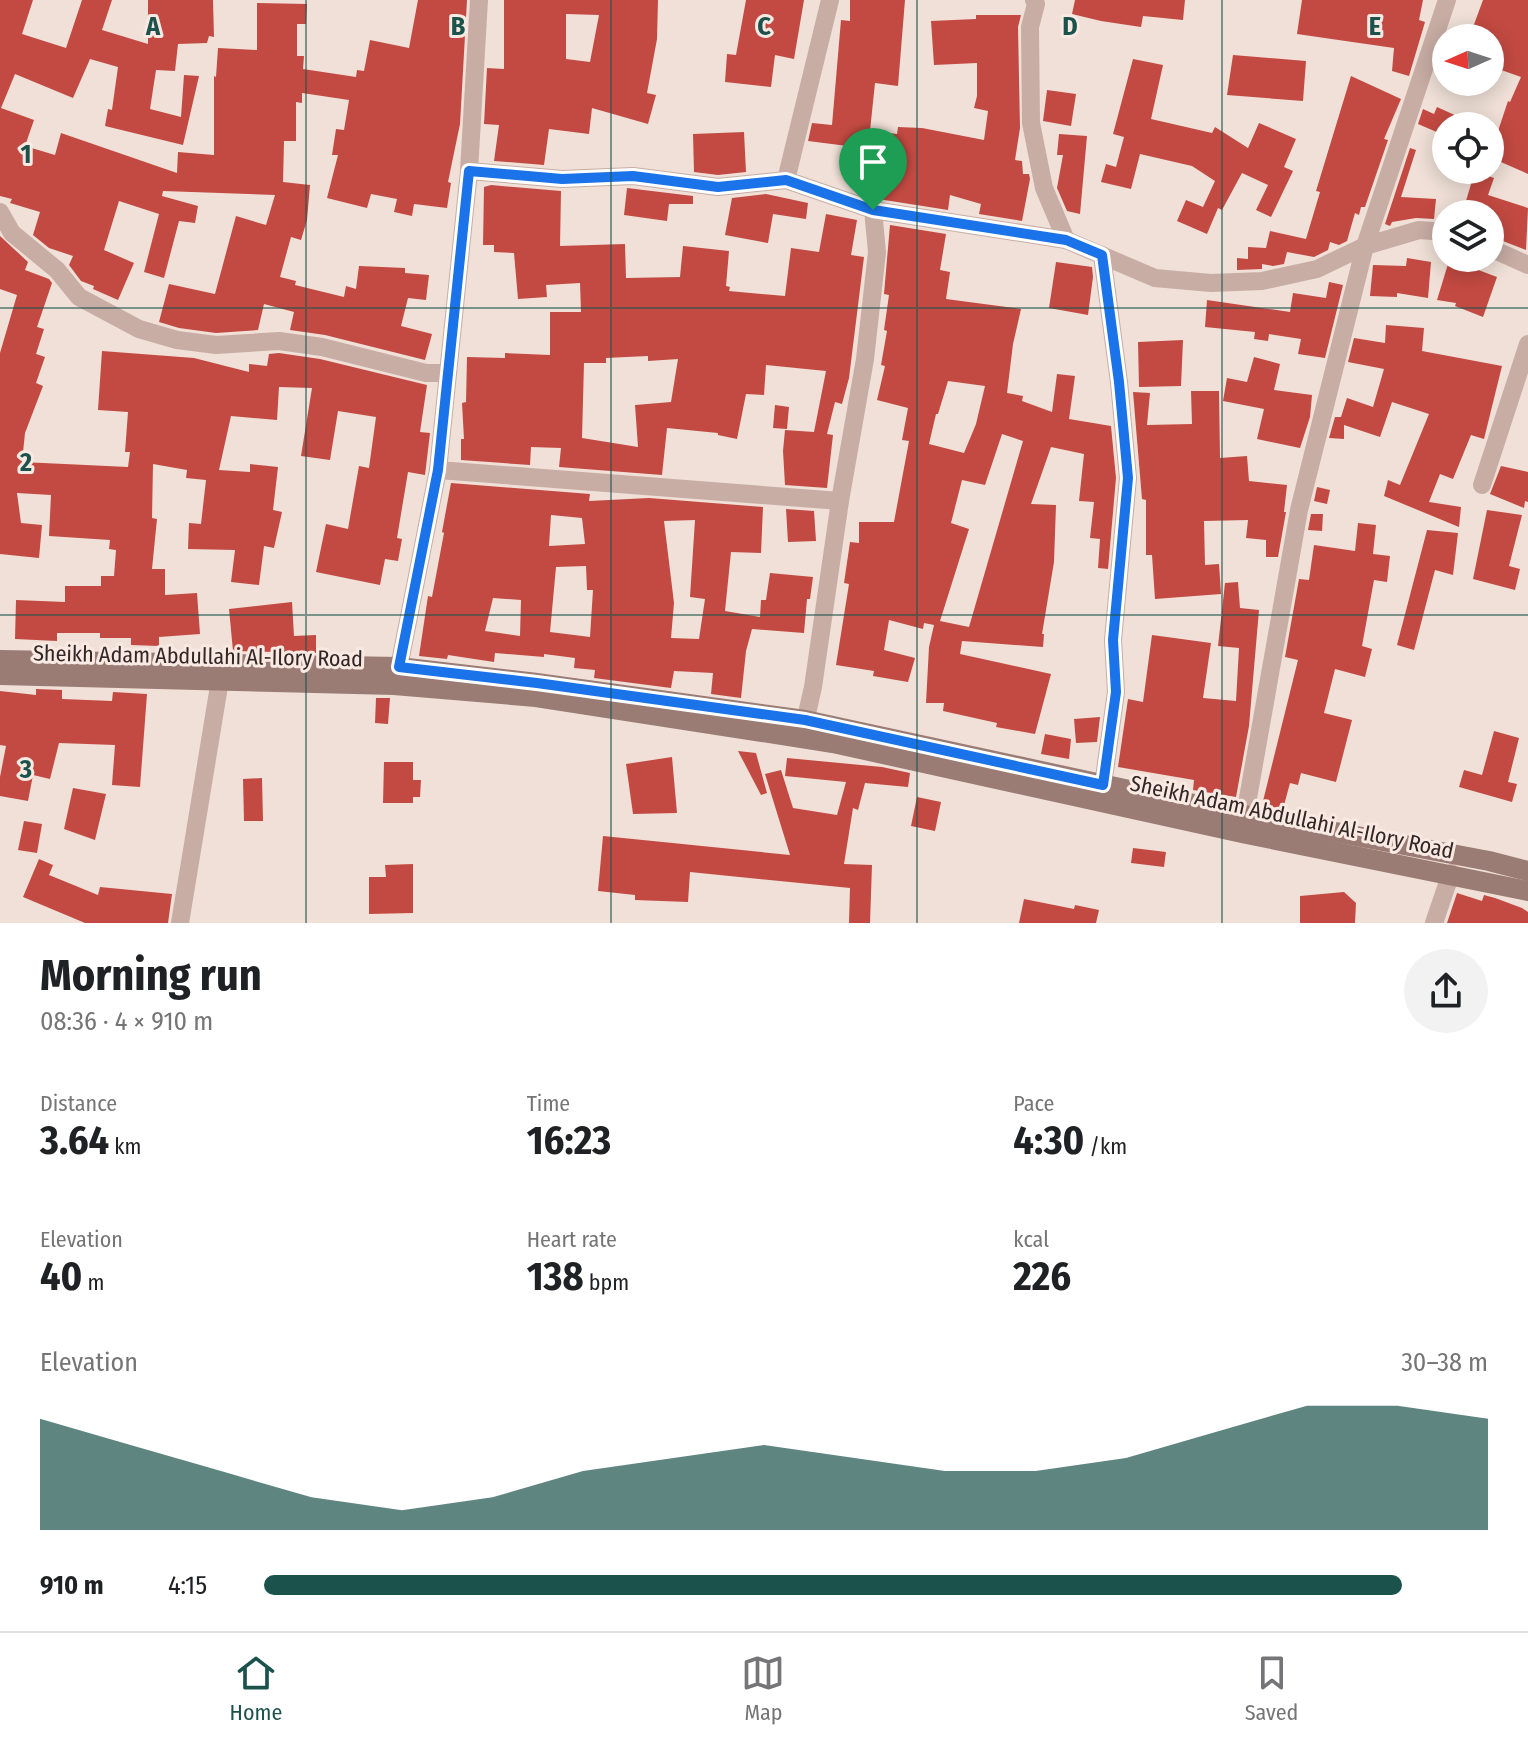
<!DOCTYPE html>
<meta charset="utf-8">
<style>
body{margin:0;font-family:"Fira Sans Condensed",sans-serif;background:#f2f2f2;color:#202124;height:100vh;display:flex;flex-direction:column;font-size:30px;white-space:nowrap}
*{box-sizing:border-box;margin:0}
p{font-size:26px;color:#757577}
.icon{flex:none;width:44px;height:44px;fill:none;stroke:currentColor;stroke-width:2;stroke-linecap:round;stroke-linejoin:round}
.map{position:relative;height:923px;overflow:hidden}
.details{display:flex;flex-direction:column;background:#fff;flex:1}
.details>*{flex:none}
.needle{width:52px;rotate:267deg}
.controls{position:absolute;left:1432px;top:24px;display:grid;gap:16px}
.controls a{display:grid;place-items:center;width:72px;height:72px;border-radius:50%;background:#fff;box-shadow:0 4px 20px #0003;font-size:40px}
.pin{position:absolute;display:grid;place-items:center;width:68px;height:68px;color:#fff;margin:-82px -34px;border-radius:50% 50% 50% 0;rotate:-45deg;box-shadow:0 0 8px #0007}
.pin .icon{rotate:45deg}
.round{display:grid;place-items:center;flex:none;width:84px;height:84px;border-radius:42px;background:#f2f2f2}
.head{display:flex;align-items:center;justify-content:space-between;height:136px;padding:0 40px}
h1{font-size:44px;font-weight:700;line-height:60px}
.metrics{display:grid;grid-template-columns:repeat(3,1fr);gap:12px;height:136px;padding:8px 40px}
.metrics div{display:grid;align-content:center}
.metrics b{font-size:40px;font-weight:700}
.metrics small{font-size:22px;font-weight:400}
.metrics p{font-size:22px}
.chart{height:224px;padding:16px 40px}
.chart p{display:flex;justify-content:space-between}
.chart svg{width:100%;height:144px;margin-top:8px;fill:#1c524c;opacity:.7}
ul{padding:0 40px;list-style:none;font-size:26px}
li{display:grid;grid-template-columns:128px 96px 1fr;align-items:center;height:60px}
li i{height:20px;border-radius:10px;background:#1c524c}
.tab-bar{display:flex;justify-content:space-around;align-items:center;height:112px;border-top:2px solid #e0e0e0;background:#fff;font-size:22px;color:#757577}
.tab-bar a{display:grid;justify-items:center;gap:4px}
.tab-bar .on{color:#1c524c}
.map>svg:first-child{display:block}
.building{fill:#c34a42;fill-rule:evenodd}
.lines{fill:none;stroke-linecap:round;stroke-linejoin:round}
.street{stroke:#c7ada4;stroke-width:18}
.secondary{stroke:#9a7c75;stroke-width:20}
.route-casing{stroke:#fff;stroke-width:16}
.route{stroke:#1a73e8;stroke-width:10}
.grid{fill:none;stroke:#1c524c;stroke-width:2;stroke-opacity:0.55}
.labels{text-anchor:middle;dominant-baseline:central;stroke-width:6;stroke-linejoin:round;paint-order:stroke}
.street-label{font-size:22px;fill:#332725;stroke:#f8eae3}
.grid-label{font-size:26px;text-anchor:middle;font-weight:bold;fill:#1c524c;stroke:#f8eae3;stroke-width:6;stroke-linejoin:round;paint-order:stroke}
</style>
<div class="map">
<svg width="1528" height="923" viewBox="0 0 1528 923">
<rect width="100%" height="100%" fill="#f0e0d7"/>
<g class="building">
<polygon points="0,0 33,0 22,34 66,48 82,0 112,0 102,30 148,44 148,0 213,0 214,37 209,36 207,43 178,44 175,71 156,70 150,109 181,117 184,75 199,76 183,145 105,126 108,109 112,110 118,67 90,59 73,98 15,74 1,108 34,120 25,146 55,155 61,133 177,173 178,152 214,155 214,76 216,77 218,48 257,50 257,3 307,4 306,24 297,24 297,56 304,56 303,69 356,77 357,70 364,71 370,40 409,48 418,0 467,0 460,124 448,182 451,183 447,208 414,204 412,216 394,212 397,199 371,194 367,208 327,198 338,155 332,155 336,129 344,130 349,100 302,93 302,103 296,102 296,141 284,141 283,182 310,185 307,220 301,240 291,237 280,277 296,281 295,285 344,297 346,286 356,289 359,266 405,268 405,273 429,275 426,300 408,298 401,326 432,334 425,360 325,335 290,330 294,312 264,304 258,330 216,333 179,328 159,322 169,284 215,294 236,216 266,225 275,195 163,191 162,196 198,206 195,223 179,221 164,278 144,272 159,214 119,201 104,250 134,263 118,300 93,289 94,286 81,281 69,265 73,256 49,248 33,235 40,212 10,203 12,199 0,196"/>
<path d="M504,0H658L657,39L647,93L656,95L648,124L592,108L589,134L549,129L544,165L494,161L499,125L484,124L487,68L504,69ZM566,14L599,15L590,62L566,59Z"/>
<polygon points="746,0 804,0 794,59 775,55 771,87 725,82 727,54 736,55"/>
<polygon points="850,0 905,0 898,86 875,83 870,131 897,134 898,127 922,128 984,140 988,111 974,108 977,96 977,63 934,65 931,21 976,19 976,15 1021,15 1018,27 1020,128 1015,160 1022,161 1023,174 1029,174 1030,179 1022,221 979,214 981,204 950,195 948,210 878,199 881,178 866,175 871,149 808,141 812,123 832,125 841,20 850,21"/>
<polygon points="1075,0 1185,0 1183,20 1143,16 1141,27 1101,21 1072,14"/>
<polygon points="1302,0 1423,0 1419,20 1425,22 1409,76 1392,71 1394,48 1297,34"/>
<polygon points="1483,0 1528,0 1528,174 1494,159 1495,157 1490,155 1490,138 1495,140 1508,101 1510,102 1521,77 1490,66 1490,38 1469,38"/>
<polygon points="1233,55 1306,61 1303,101 1227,95"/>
<polygon points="1133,59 1163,65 1151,119 1212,133 1215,127 1248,148 1259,123 1296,139 1284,167 1293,171 1271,217 1256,210 1268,185 1242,173 1222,210 1218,208 1207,234 1177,221 1186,200 1203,207 1215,181 1192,166 1140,154 1131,189 1101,182 1106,164 1116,167 1124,137 1113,134"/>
<polygon points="1351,76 1401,99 1384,139 1388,140 1365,207 1361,207 1359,215 1355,213 1347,241 1339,245 1330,242 1328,250 1314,257 1287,252 1284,264 1273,266 1262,264 1262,269 1237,270 1237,258 1248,259 1248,247 1266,248 1270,231 1306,239 1320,192 1316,191"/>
<polygon points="1047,90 1076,94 1071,126 1043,121"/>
<polygon points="1437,107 1479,126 1446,126 1446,136 1418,124 1423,109 1434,114"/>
<polygon points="744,132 746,172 718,175 694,172 693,134"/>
<polygon points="1059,134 1087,136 1080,214 1067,211 1057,188 1063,155 1057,155"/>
<polygon points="1410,148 1416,150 1401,197 1436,199 1434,219 1416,218 1392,222 1390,226 1385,224"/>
<polygon points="1475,171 1494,178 1488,195 1528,208 1526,250 1490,236 1490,214 1462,214"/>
<path d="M491,185L561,191L560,246L625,244L626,278L680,277L683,246L729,251L726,286L730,287L729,291L785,296L791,248L819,252L826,214L857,220L851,255L864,257L849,378L842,404L835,402L827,434L833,435L827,488L785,485L783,451L785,430L814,432L826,371L766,365L764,395L746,394L737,439L718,435V433L667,428L662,475L559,467L561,448L531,447L530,465L461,460V439H464L462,403L466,402L467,357L505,358V353L550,355V312H581L580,283L546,285L547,297L518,299L514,253L494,252V245H483L484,187ZM648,356V361L678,359L671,402L635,405L638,447L582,438L584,363H606V358Z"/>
<polygon points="627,188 693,196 693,204 669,204 667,221 624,215"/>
<polygon points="766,194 808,203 806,219 773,214 768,243 725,235 732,198"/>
<path d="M890,225L946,234L940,270L950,272L946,299L1021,309L1013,344L1007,393L1023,396L1022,401L1052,412L1057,374L1075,376L1069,419L1111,426L1116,478L1108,569L1098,568L1100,539L1090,538L1094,502L1079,501L1084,454L1051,447L1031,504L1056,505L1054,562L1042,634H1044L1043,647L962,641L960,654L1051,674L1035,734L996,727L997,723L943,711L944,703H926L929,647L934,625L924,623L923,629L889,620L884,650L915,658L908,682L873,676L874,671L836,665L849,584L844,583L850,542L859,543V522H894L909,441L902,440L908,408L877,400L885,366L881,365L887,331L884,330L889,295L884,294ZM948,381L985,386L976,424L964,453L929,444L936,414H938ZM1002,434L1023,441L969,627L940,621L969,529L951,523L962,480L985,485Z"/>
<polygon points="0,236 28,262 25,270 49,279 52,283 37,327 44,329 36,354 45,357 36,383 43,386 25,433 22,462 128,467 130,452 125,452 128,412 98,410 102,351 194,358 249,372 249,364 267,366 269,354 279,353 320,359 427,385 420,432 430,433 425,475 408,472 397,538 402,539 398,561 385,559 380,585 316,572 326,524 348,529 359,466 369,468 376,417 338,411 330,460 301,456 312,388 279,387 277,420 231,416 219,470 250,472 250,464 278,467 273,510 282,512 274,548 264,546 259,585 231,582 235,550 188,549 189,523 201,524 206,480 186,478 187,470 153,464 152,518 157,519 152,569 165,569 165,595 197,593 200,634 159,637 159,646 131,645 131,638 100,638 100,633 57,633 57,641 15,639 16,600 65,602 65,586 101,586 101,576 114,576 116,550 109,549 110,540 49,536 51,495 17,493 21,523 42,525 39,558 0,554 0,353 17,295 0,289"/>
<polygon points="1407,258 1431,262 1428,298 1397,293 1397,297 1370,296 1373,265 1406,266"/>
<polygon points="1056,262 1092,267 1093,277 1088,315 1049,308"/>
<polygon points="1448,264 1473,268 1497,277 1483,317 1455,306 1456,303 1437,300"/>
<polygon points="1329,282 1343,285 1325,358 1298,354 1301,339 1269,334 1268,341 1254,339 1255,332 1205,327 1207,300 1290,312 1293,293 1326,298"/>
<polygon points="1386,325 1424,328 1422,351 1502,366 1484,439 1471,435 1453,479 1440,474 1429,502 1461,507 1459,527 1384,496 1388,480 1400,485 1429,414 1392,402 1380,437 1344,425 1344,439 1329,438 1335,417 1341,417 1347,398 1373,407 1384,369 1348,362 1354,338 1385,343"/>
<polygon points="1183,340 1181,386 1139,387 1138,342"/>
<polygon points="1254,357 1280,364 1274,390 1312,395 1310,417 1300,448 1257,439 1264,409 1223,401 1227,378 1247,382"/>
<polygon points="1191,391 1219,391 1220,458 1247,456 1249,481 1287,485 1284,512 1286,512 1278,557 1266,557 1266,540 1246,538 1248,520 1204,521 1205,565 1219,564 1221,594 1155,599 1152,555 1146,555 1146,500 1142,499 1133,392 1150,393 1147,425 1192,424"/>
<polygon points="775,405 789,407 787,429 773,428"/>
<polygon points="1501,466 1528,472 1528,502 1525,501 1524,508 1490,494"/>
<path d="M451,483L590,494L589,501L649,498L763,507L761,553L731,552L725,611L760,617L761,600H766L770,573L813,577L810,599H807L804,633L752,629L746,651L741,698L711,694L713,673L674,671L671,688L594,678L595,670L574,668L575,658L544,654V657L495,653L494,662L448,655L447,659L419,656L428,596L432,597L444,533L442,532ZM551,515L582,518L585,544L549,546ZM695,520L690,597L705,599L699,639L671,638L674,603L664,521ZM586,566L587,590H593L590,637L550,632L556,567ZM493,598L521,600L520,636L485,631Z"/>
<polygon points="1317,487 1330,490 1327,504 1314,501"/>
<polygon points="786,509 814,511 816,541 788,542"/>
<polygon points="1487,510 1522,515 1509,566 1520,569 1515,590 1473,579"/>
<polygon points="1311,514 1323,514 1322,531 1308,530"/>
<polygon points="1358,523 1376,525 1373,554 1390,556 1387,582 1374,580 1362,646 1372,649 1365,677 1335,669 1324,713 1352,720 1336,782 1301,773 1298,785 1290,783 1283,809 1262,805 1298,660 1285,657 1299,579 1309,580 1314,545 1355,551"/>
<polygon points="1427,530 1458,533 1453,575 1435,570 1414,650 1397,645"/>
<polygon points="1238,582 1240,608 1259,610 1249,726 1236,797 1193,790 1194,780 1118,767 1128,699 1143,702 1152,635 1211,643 1203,698 1236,701 1239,648 1218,646 1225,583"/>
<polygon points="292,602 294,636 316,635 316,653 233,651 229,609"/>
<polygon points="36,689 62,690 62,699 112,701 113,692 147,694 140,787 112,785 115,745 59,743 50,779 33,775 28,801 0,796 0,777 6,746 0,745 0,691 36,695"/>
<polygon points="376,698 390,698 388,724 375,723"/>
<polygon points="1100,717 1097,742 1076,743 1074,719"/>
<polygon points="1494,731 1519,738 1508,782 1517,784 1512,802 1459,787 1464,770 1482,775"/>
<polygon points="1045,734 1071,739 1069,759 1041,754"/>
<polygon points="738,751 756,753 767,793 761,795"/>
<polygon points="672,757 677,813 633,814 626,764"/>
<polygon points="787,758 882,767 910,773 908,787 865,783 858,810 853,808 844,864 872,865 870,923 849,923 850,888 690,872 688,902 635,900 635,895 598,891 603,836 790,855 765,774 781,770 793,808 837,815 846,782 785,776"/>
<polygon points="384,762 413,762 413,780 421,780 420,797 413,797 413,803 383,803"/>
<polygon points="262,778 263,821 244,821 243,779"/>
<polygon points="73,788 106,794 95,840 64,829"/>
<polygon points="917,797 941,802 935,831 911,826"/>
<polygon points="24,821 42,824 37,853 18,850"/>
<polygon points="1133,848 1166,852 1164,867 1131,863"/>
<polygon points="39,859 53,865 49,875 98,895 100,887 172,894 168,923 85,923 23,897"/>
<polygon points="413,864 413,913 369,914 369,877 386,877 385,865"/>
<polygon points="1344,892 1356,903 1355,923 1300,923 1300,896"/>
<polygon points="1457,893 1482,901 1484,895 1495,898 1522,908 1528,912 1528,923 1447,923"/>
<polygon points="1024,899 1074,909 1075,905 1099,910 1096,923 1019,923"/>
</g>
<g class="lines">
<g class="street">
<polyline points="1034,0 1036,4 1030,27 1031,123 1044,188 1066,240"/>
<polyline points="469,171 562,179 633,176 718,187 786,180"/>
<polyline points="873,210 1066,240 1155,278 1211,283 1262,281 1317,269 1365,246 1419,230 1446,232"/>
<polyline points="0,212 12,233 57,270 79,297 139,329 177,340 216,345 279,341 322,347 426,373 447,373"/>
<polyline points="1490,248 1528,265"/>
<polyline points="1102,255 1119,382 1128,478 1113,640 1116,692 1103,785"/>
<polyline points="438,470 840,501"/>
<polyline points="1482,485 1528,344"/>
<polyline points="399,667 438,470 469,171 479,0"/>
<polyline points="803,731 813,687 840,501 865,359 877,252 873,210 786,180 830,0"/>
<polyline points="1245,815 1299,510 1365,246 1447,0"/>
<polyline points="180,923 220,680"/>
<polyline points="1434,923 1451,873"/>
</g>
<g class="secondary">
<polyline points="0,660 399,667 537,683 805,720 1245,815 1489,861 1528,871"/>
<polyline points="0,675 394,685 536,697 833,743 1242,833 1528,891"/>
</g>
</g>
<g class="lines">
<g class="route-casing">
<polygon id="route" points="469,171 562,179 633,176 718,187 786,180 873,210 1066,240 1102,255 1119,382 1128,478 1113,640 1116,692 1103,785 805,720 537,683 399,667 438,470"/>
</g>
<use href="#route" class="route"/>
</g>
<path class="grid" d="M306,0V923M611,0V923M917,0V923M1222,0V923M0,308H1528M0,615H1528"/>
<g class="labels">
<g class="street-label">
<text transform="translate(198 656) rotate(1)">Sheikh Adam Abdullahi Al-Ilory Road</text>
<text transform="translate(1292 817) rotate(12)">Sheikh Adam Abdullahi Al-Ilory Road</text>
</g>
</g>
<g class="grid-label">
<text x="153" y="35">A</text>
<text x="458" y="35">B</text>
<text x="764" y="35">C</text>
<text x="1070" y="35">D</text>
<text x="1375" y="35">E</text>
<text x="26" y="163">1</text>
<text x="26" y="471">2</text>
<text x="26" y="778">3</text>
</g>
</svg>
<div class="controls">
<a><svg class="needle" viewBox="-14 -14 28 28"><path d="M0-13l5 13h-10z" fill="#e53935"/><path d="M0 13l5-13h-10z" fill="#757577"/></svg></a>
<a><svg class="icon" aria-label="locate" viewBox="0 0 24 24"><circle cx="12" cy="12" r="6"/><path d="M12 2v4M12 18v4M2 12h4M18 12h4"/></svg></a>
<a><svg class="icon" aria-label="layers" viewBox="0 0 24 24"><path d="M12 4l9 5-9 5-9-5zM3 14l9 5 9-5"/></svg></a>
</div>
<div class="pin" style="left:873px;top:210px;background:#1e9e55"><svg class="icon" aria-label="arrive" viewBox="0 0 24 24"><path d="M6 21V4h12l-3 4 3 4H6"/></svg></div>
</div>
<section class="details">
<div class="head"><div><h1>Morning run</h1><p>08:36 · 4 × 910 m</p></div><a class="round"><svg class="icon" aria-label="share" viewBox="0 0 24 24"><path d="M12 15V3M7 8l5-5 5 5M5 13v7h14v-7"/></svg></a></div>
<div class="metrics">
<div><p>Distance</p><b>3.64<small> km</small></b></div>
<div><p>Time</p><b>16:23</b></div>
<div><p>Pace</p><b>4:30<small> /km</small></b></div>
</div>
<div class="metrics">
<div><p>Elevation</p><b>40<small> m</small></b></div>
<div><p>Heart rate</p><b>138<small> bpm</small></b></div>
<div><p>kcal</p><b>226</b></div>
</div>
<div class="chart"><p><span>Elevation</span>30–38 m</p>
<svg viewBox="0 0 160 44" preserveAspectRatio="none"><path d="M0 44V10L10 18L20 26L30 34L40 38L50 34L60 26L70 22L80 18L90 22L100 26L110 26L120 22L130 14L140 6L150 6L160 10V44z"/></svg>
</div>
<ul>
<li><b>910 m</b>4:15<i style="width:93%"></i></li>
</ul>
</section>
<nav class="tab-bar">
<a class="on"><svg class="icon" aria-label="home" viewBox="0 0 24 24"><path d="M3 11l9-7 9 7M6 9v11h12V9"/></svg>Home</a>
<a><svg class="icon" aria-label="map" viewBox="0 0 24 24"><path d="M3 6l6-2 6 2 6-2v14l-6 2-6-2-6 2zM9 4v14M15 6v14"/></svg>Map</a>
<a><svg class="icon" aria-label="saved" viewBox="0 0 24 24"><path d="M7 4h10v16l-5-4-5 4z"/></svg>Saved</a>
</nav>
